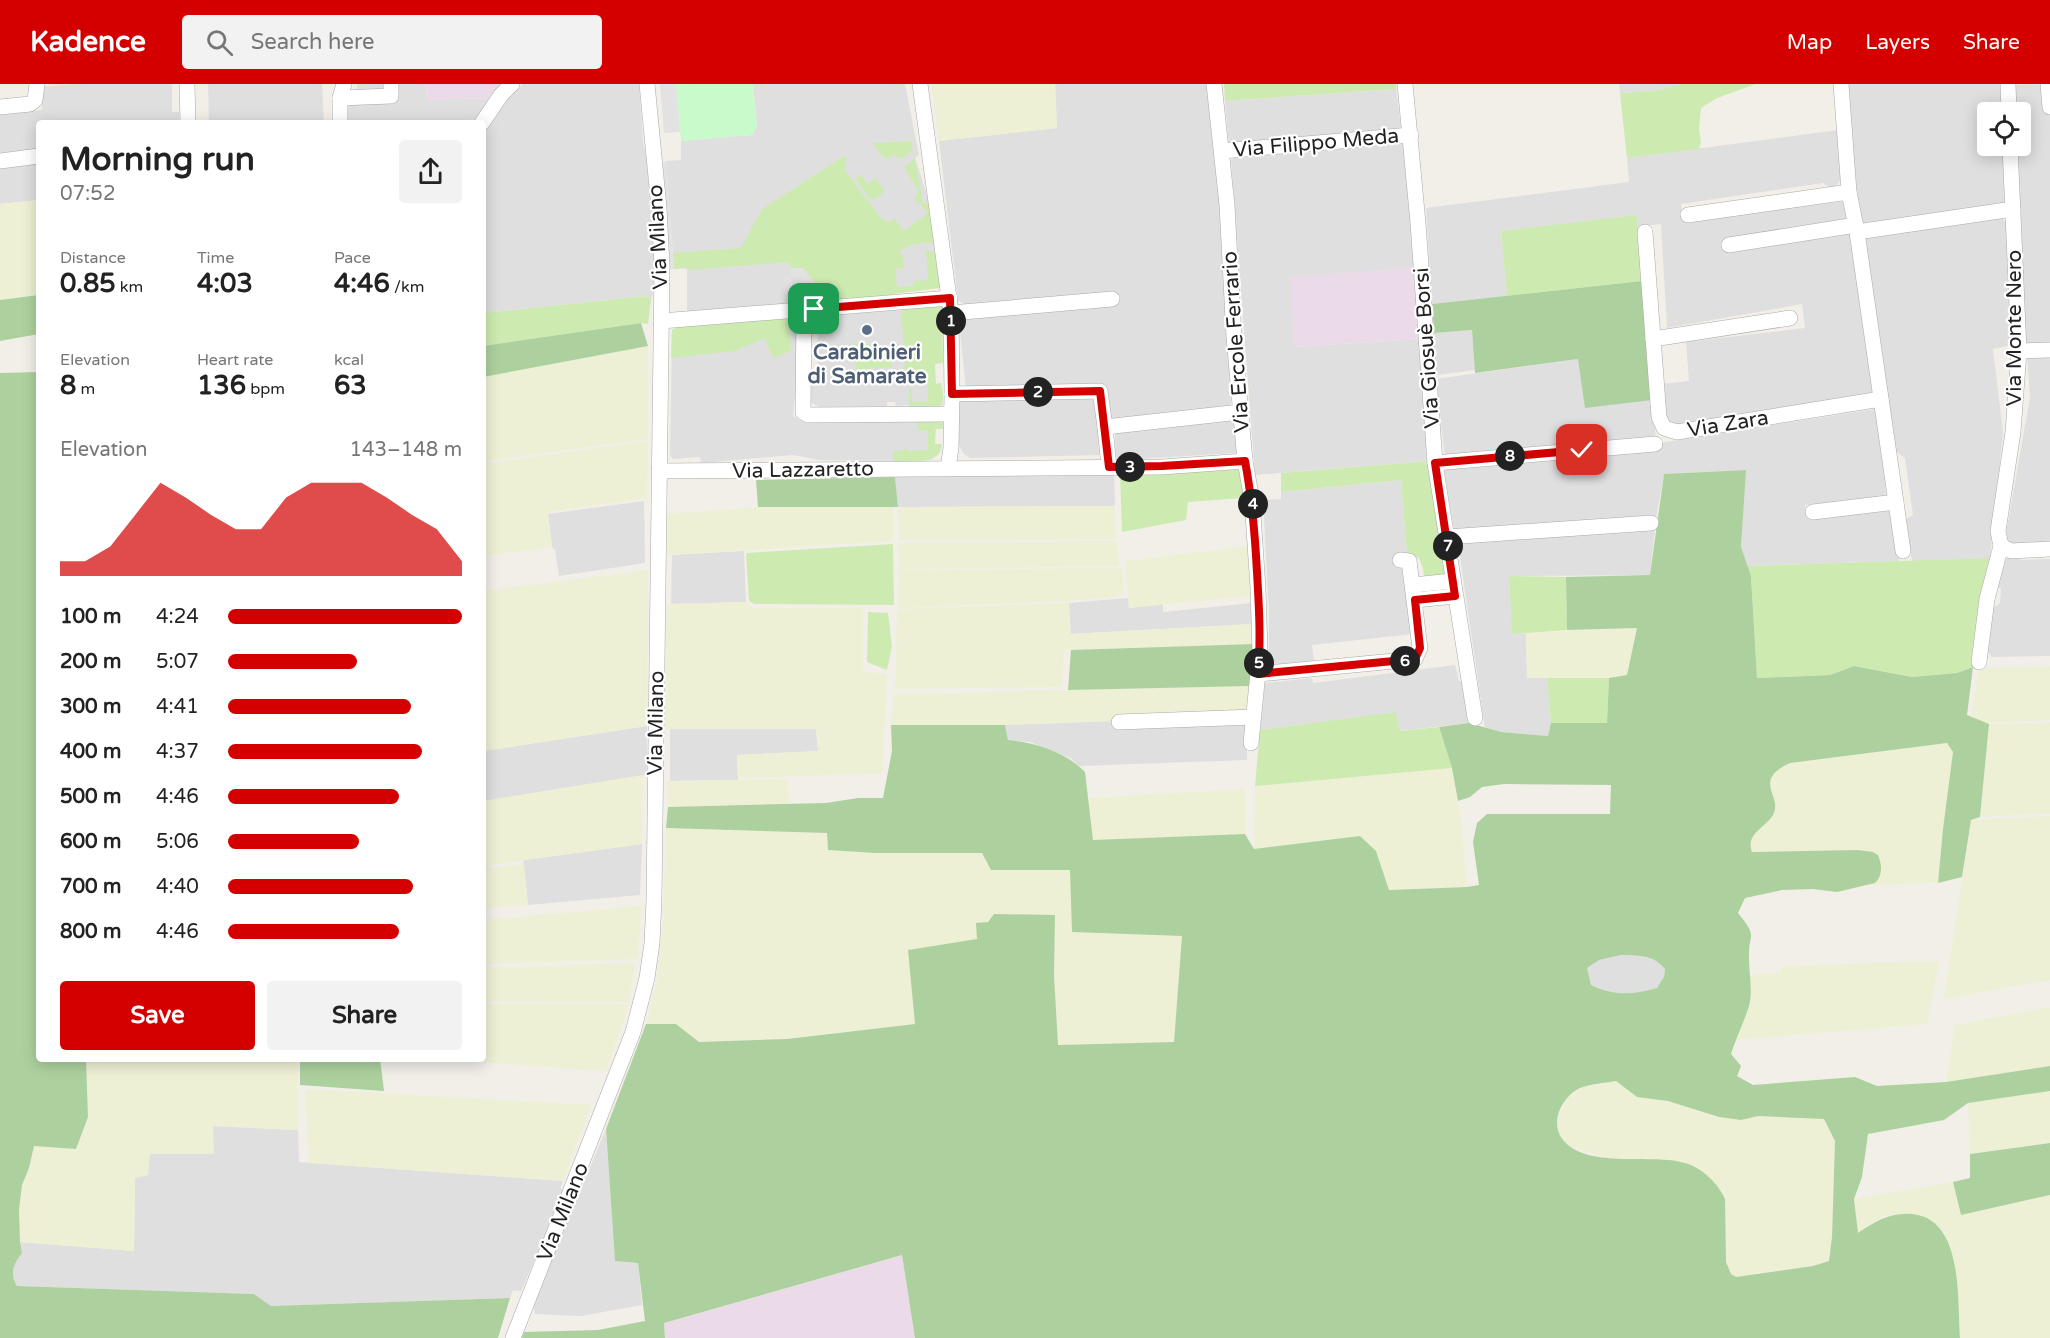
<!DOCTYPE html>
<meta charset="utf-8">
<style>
body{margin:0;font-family:"Varela Round",sans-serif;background:#f2f2f2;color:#222;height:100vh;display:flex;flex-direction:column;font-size:22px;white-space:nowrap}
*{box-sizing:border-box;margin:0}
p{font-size:20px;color:#767676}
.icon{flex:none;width:33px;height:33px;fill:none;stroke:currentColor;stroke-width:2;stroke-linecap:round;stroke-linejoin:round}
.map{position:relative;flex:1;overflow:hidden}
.drawer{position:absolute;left:36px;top:36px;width:450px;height:942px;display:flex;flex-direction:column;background:#fff;border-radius:6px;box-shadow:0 3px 15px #0003}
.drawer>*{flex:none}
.tools{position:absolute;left:1977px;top:18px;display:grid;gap:12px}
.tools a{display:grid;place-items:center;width:54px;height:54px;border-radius:6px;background:#fff;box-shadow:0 3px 15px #0003;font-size:30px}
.pin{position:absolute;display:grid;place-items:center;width:51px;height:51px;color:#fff;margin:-26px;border-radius:12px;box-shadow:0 3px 9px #0006}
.km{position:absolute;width:30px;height:30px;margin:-15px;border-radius:50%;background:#222;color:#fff;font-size:16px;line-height:30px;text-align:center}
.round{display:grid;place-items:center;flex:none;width:63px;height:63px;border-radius:6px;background:#f2f2f2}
.head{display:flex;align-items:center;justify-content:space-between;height:102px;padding:0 24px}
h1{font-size:33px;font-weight:800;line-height:45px}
.stats{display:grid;grid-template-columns:repeat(3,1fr);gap:9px;height:102px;padding:6px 24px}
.stats div{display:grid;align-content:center}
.stats b{font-size:26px;font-weight:800}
.stats small{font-size:16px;font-weight:400}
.stats p{font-size:16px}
.chart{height:168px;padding:12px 24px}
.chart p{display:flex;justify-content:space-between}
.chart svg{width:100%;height:108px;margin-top:6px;fill:#d40000;opacity:.7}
.primary-button{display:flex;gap:12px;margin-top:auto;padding:12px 24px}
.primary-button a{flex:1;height:69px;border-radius:6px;background:#d40000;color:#fff;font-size:24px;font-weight:800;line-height:69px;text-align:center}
.primary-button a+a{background:#f2f2f2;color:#222}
ul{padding:0 24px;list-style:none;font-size:20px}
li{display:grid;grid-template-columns:96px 72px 1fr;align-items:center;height:45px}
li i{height:15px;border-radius:8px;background:#d40000}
header{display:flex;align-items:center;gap:36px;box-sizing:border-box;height:84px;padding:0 30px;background:#d40000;color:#fff}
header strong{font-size:28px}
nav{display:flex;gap:33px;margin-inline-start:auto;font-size:21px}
.search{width:420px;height:54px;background:#f2f2f2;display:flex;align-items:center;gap:15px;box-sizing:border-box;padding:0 21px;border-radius:6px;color:#767676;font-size:22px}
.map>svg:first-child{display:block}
.residential{fill:#e0dfdf}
.industrial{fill:#ebdbe8}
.farmland{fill:#eef0d5}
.grass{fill:#cdebb0}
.forest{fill:#add19e;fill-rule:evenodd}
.park{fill:#c8facc}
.parking{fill:#e2e2e2}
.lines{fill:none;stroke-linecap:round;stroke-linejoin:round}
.minor-casing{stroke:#a9a9a9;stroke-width:16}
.minor{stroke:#fff;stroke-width:15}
.route-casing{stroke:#fff;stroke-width:12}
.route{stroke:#d40000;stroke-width:8}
.service-dot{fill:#5c6f8a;stroke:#fff;stroke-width:2}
.labels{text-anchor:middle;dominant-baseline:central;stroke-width:4.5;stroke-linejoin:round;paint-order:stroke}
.street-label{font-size:21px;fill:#222;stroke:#fff}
.service-label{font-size:21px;font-weight:bold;fill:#4e5e75;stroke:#fff}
</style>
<header>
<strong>Kadence</strong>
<div class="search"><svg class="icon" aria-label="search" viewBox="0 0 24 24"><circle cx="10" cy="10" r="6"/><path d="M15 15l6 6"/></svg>Search here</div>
<nav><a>Map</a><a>Layers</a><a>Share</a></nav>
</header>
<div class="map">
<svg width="2050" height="1254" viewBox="0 0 2050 1254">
<rect width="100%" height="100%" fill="#f2efe9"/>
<g class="residential">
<polygon points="72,0 172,0 172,28 179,28 179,39 39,39 39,68 0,73 0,31 42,26 42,3"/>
<polygon points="208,0 322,0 324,39 209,39"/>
<polygon points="357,0 426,0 427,16 491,14 473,39 348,39 347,17 357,16"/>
<polygon points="523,0 639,0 643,57 647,78 657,193 651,216 646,212 483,229 483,50 494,30"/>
<polygon points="753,0 905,0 919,71 915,74 930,120 939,204 820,205 820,220 687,229 687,186 683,184 674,185 666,77 681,76 681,57 752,51 757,41"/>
<polygon points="1055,0 1208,0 1222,135 1231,324 1109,335 1106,305 966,305 959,237 964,232 964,221 958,216 939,57 1057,44"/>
<polygon points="1619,0 1681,0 1654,7 1620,9"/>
<polygon points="1848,0 2001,0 2002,28 1988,28 1988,62 2004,62 2007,116 2002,121 1861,142 1853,72"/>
<polygon points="2050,0 2050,459 2009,461 2005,456 2030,313 2023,212 2017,62 2020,62 2020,28 2015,28 2014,1"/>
<polygon points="1396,5 1401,44 1229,61 1225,17"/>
<polygon points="1838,46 1842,94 1837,101 1830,104 1823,99 1681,120 1683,137 1847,117 1875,308 1872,313 1679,343 1666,337 1663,300 1689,297 1686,258 1805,244 1802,220 1667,244 1661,140 1638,143 1637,132 1501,147 1507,212 1432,220 1426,124 1629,98 1627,74"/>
<polygon points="1405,57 1415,183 1294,263 1419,255 1429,377 1255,391 1231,76 1234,74"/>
<polygon points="39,76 39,116 0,120 0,81"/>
<polygon points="2001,133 2006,139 2012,261 1993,265 2003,348 1990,474 1912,477 1906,435 1913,431 1905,374 1895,367 1863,153"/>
<polygon points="927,222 932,280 936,300 941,299 942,321 909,325 909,321 896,322 895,318 887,318 887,322 819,323 810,318 811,290 817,289 818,232 901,226 901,224"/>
<polygon points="799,232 797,291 793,332 800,336 943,338 943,345 936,345 935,360 942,360 939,370 931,376 908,377 819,376 793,371 701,379 700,373 673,375 670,372 672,246"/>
<polygon points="1472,246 1475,286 1437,291 1434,249"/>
<polygon points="1578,275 1652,316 1656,355 1445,373 1436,295"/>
<polygon points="1091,314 1097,321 1099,371 970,374 964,370 959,362 958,322 961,317"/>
<polygon points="1875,325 1879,328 1886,413 1805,421 1807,434 1891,425 1899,477 1747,482 1741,463 1745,386 1664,390 1656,434 1459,448 1454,445 1444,384 1659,359"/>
<polygon points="1233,335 1236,338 1238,366 1234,369 1120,376 1116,373 1115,350 1117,347"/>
<polygon points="1114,390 1115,422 898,423 895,393"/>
<polygon points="1401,396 1407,470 1396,472 1397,483 1405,483 1413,550 1312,561 1314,577 1272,582 1269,581 1269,529 1263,416 1281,415 1281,408"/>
<polygon points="644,417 645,479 559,492 555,466 552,463 548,430"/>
<polygon points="1655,444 1650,491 1509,492 1513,550 1526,549 1527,593 1547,594 1551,639 1548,652 1501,648 1485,644 1458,459"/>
<polygon points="744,467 746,518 671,520 672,471"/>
<polygon points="2018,473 2021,476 2050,475 2050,572 1992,573 1989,570 1988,566 1993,524 2000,519 2001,504 1997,504 2005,475"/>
<polygon points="1128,514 1129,524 1163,520 1163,528 1252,519 1253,540 1070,550 1069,519"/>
<polygon points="1455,581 1459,597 1463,597 1469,639 1400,647 1396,629 1260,646 1265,599 1312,594 1313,599"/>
<polygon points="1113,637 1113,644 1247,638 1247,676 1079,682 1070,674 1030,658 1008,656 1005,641"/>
<polygon points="647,642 647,691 483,717 483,667"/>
<polygon points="670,645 816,645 818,667 737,671 738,696 670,697"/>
<polygon points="642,760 640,811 528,821 523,776"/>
<polygon points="1621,871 1646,872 1659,877 1665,885 1664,893 1658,904 1644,908 1623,910 1605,908 1591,901 1587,884 1599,876"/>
<polygon points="212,1042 298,1046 299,1078 563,1097 560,1104 565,1106 521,1207 513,1206 510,1214 271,1222 254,1210 17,1202 12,1195 14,1179 22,1168 20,1158 134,1167 135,1094 150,1070 213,1069"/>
<polygon points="606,1045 615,1177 638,1179 642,1221 581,1232 535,1230 533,1221"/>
</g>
<g class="industrial">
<polygon points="426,0 504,0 491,14 427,16"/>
<polygon points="1415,183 1419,255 1294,263 1291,193"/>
<polygon points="902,1171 915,1254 665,1254 664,1239"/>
</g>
<g class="farmland">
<polygon points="931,0 1055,0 1057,44 939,57"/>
<polygon points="39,116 39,211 0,216 0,120"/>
<polygon points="648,262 648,355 483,377 483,293"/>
<polygon points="648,357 647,414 548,428 552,463 483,472 483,380"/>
<polygon points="1115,422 1116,455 899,456 898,423"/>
<polygon points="758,423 893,423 893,457 668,471 667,430"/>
<polygon points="1117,457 1119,482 899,485 898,459"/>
<polygon points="1250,462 1252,512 1129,524 1125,477"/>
<polygon points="1122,484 1124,512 1067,517 898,524 899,486"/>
<polygon points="648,486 647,642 483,667 483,507"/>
<polygon points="746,518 753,524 863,524 863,587 887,590 882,689 738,694 737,671 818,667 816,645 664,645 667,520"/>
<polygon points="1069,519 1071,550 1253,540 1254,560 1064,566 1062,603 895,605 897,525"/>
<polygon points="1637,544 1627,591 1609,594 1527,594 1526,549"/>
<polygon points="2050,583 2050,636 1985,639 1971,632 1979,584"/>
<polygon points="1251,602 1248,627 1113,637 1005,641 891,641 894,610"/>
<polygon points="2050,639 2050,729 1980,733 1989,640"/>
<polygon points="1947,659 1953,668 1943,745 1938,799 1869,801 1877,797 1881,786 1881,777 1878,771 1858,766 1752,768 1750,762 1753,752 1774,723 1770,697 1774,688 1780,684 1790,679"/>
<polygon points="1452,684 1461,735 1467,803 1389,806 1376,767 1254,765 1255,702"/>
<polygon points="643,691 642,760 483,782 483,717"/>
<polygon points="787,695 789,720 668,723 667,697"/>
<polygon points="1245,705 1245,750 1093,756 1089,714"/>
<polygon points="2050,732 2050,896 1944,915 1971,736"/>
<polygon points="666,744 827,749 829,766 875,769 982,769 991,786 1071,786 1072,848 1182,852 1174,958 1058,961 1054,891 1055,831 988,838 983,839 977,855 909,866 915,940 787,955 699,958 676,940 646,940 657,895 663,837"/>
<polygon points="524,780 528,821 483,824 483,785"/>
<polygon points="642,822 637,875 483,880 483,836"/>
<polygon points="1939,877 1927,940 1736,956 1749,921 1750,891 1781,889 1782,882"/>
<polygon points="635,879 629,918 483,917 483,884"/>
<polygon points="483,920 629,921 606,987 433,975 483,975"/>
<polygon points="2050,923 2050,982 1946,998 1955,941"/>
<polygon points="86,975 297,975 298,1046 213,1042 214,1070 150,1070 148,1091 135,1094 134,1167 20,1158 19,1125 22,1101 29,1084 34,1061 76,1065 88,1033"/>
<polygon points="1616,997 1637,1013 1668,1017 1719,1033 1741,1036 1758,1032 1824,1035 1835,1057 1832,1153 1829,1177 1813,1182 1736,1193 1731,1190 1726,1178 1725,1115 1684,1078 1605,1074 1570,1062 1560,1052 1557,1036 1565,1016 1582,1003"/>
<polygon points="305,1005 591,1021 563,1097 309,1079"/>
<polygon points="2050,1007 2050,1059 1970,1070 1968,1019"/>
<polygon points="1953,1098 1961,1131 2050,1111 2050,1254 1960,1254 1954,1174 1944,1148 1931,1136 1922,1131 1908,1130 1885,1132 1867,1141 1858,1150 1854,1115"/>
</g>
<g class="grass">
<polygon points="1224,0 1396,0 1396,5 1225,17"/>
<polygon points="1681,0 1756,0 1717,14 1701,24 1699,45 1701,58 1699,65 1627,74 1620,9 1654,7"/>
<polygon points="911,57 913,66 901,75 893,71 888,75 883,73 872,59"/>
<polygon points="844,72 847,75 845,80 846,88 881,134 889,138 895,135 904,147 928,129 914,114 919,107 905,85 905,82 915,74 923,119 930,120 935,158 910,161 900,167 900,170 903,171 904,184 895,185 897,203 913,202 914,197 928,196 926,166 930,168 932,167 938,171 941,200 939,204 893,210 893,215 820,220 820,205 803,184 790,184 789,178 689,186 685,182 684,184 674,185 673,169 741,164 762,125"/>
<polygon points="861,91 868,100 875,94 885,107 875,115 870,115 855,95"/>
<polygon points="1637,131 1642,197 1507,212 1501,147"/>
<polygon points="646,212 651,216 648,240 641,239 483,262 483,229"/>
<path d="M940,221L942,223L943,279L935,280L936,300L941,299C943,307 945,318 940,324L909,325V305H912V318H928L927,289L911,288L910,292H903V283L905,282L901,224Z"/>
<polygon points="789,233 791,267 773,274 764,254 735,267 671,274 672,246 679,241"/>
<polygon points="877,258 878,258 880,277 891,276 892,283 856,286 854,260 876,260"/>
<path d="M941,336L943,345H935V360H942C941,382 908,377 893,377V367H904V365H908V367L928,366V347H919L917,337Z"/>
<polygon points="1429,377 1446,490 1424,492 1423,484 1419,474 1407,470 1401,396 1281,408 1281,389"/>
<polygon points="1238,385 1242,392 1242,414 1188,418 1186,436 1122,448 1120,389"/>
<polygon points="893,460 894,521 755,520 749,517 746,469"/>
<polygon points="1990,474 1973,583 1957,589 1912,593 1854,582 1830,591 1757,594 1751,492 1747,482"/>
<polygon points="1509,492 1566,493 1567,546 1512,550"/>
<polygon points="868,528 888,529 892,562 887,586 867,578"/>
<polygon points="1547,594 1609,594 1607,639 1551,639"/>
<polygon points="1396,628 1400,647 1439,643 1452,684 1255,702 1260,646"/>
</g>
<g class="forest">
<polygon points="1642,197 1652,316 1585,324 1578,275 1475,289 1472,246 1434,249 1432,220"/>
<polygon points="39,211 39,250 0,257 0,216"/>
<polygon points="641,239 648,262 483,293 483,262"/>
<path d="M39,288V975H86L88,1033L76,1065L34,1062L29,1084L22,1101L19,1125L20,1158L22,1169C14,1179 9,1190 17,1202L254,1210L271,1222L510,1214L498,1254H0V289Z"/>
<path d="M1746,386L1741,463L1751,492L1757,594L1830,591L1854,582L1912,593L1957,589L1973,583L1967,631L1989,640L1980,733L1971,736L1962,793L1938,799L1943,745L1953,668L1947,659L1790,679C1749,698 1787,713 1771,734C1762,745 1746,751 1752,768L1858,766L1873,768L1878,771C1882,780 1883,791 1875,799L1837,808L1813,805L1782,806L1745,814L1738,829C1759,855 1748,847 1749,875C1749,890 1753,907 1749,922C1744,938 1736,954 1731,970L1741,982L1737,992L1753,1001L1855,993L1877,1002L1946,998L2050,982V1007L1968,1019L1944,1036L1868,1050L1862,1093L1854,1115L1858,1149C1875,1137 1891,1128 1913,1130C1964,1136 1957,1216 1960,1254H915L902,1171L664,1239L665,1254H522L524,1248L598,1246L645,1237L638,1179L615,1177L606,1045L646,940H676L699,958L787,955L915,940L908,866L977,855L976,839L988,838L994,830L1055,831L1054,891L1058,961L1174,958L1182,852L1072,848L1070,786H991L982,769H875L828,766L827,749L666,744L668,723L826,719L858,714H883L892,667L891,641H1005L1008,656C1036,659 1066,668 1085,688L1093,756L1245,750L1254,765L1360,752L1376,767L1389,806L1467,803L1479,801L1473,758L1477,739L1487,730H1610L1611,701L1504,700L1482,703L1470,713L1458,717L1452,684L1439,643L1469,639L1501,648L1548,652L1551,639H1607L1609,594L1627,591L1637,544L1567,546L1566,493L1650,491L1664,390ZM1621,871C1640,872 1653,870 1665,885L1664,893L1657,904C1634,911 1613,912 1591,901L1587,884L1599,876ZM1616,997L1637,1013L1668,1017L1719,1033L1741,1036L1758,1032L1824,1035L1835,1057L1832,1153L1829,1177L1813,1182L1736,1193L1731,1190L1726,1178L1725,1115C1718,1099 1702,1084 1685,1079C1653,1069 1590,1085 1565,1058C1548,1041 1561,1013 1580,1004C1590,1000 1605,999 1616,997Z"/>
<polygon points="895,393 898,423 758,423 756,396"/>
<polygon points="1254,560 1251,602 1068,606 1071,566"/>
<polygon points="300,975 380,975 384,1007 300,1001"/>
<polygon points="2050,1059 2050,1111 1961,1131 1953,1098 1970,1094 1970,1070"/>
</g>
<polygon class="park" points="676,0 753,0 757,42 752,51 681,57"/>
<g class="parking">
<polygon points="660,0 676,0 680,48 664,49"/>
<polygon points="666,77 674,185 669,186 663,80"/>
<polygon points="790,184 803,184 820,206 810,207 802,201 801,193 791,192 793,209 786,210 784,193 791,192"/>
</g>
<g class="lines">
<g class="minor-casing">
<g id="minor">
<polyline points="187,0 188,39"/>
<polyline points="920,0 951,229 952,310 951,364 948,384"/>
<polyline points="1214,0 1227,121 1234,253 1245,377 1252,416 1258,504 1260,568 1251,659"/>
<polyline points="1405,0 1418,139 1435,379 1475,634"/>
<polyline points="1841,0 1849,108 1857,148 1903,467"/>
<polyline points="2008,0 2009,28"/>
<polyline points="2048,0 2050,23"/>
<polyline points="340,14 391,12 391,0"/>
<polyline points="0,23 30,20 35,16 37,0"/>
<polyline points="340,39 340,14 344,0"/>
<polyline points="482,39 501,11 512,0"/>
<polyline points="1222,67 1411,51"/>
<polyline points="0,77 39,72"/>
<polyline points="1688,131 1849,108"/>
<polyline points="1645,148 1659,333 1664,344 1677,348 1881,315"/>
<polyline points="1857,148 2013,125"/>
<polyline points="1729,161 1856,141"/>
<polyline points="804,225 803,328 808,331 951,330"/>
<polyline points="951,229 1112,215"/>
<polyline points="661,237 950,214"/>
<polyline points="1653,255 1790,234"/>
<polyline points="2019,267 2050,266"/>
<polyline points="952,310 1100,307 1105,343 1240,328"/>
<polyline points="1105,343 1109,383"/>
<polyline points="1435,379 1655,360"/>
<polyline points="659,387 1162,383 1245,377"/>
<polyline points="1813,428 1896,418"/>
<polyline points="1447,453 1651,439"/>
<polyline points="2001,462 2011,467 2050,465"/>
<polyline points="1413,501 1452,497"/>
<polyline points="1415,516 1455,512"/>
<polyline points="1979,578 1987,515 2001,462 1998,447 2013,348 2019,267 2010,62"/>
<polyline points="1258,590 1415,575 1420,564 1409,477 1400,476"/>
<polyline points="1119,638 1253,633"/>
<polyline points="513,1254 633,948 647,894 652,859 654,816 662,183 659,124 647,0"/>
</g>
</g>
<use href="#minor" class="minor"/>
</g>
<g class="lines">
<g class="route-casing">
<path id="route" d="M814,225L950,214L952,310L1100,307L1109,383L1162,382L1245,377C1252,414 1255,450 1257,488C1259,522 1261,556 1258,590L1415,575L1420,564L1415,516L1455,512L1435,379L1582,366"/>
</g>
<use href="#route" class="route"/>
</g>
<circle class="service-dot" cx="867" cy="246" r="6"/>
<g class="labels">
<g class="street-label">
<text transform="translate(1316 59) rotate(-5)">Via Filippo Meda</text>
<text transform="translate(658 153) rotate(-93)">Via Milano</text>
<text transform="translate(2014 244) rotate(-90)">Via Monte Nero</text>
<text transform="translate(1236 258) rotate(-94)">Via Ercole Ferrario</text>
<text transform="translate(1427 264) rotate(-94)">Via Giosuè Borsi</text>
<text transform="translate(1728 340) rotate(-9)">Via Zara</text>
<text transform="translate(803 386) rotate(-1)">Via Lazzaretto</text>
<text transform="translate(656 639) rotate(-89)">Via Milano</text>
<text transform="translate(563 1128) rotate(-68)">Via Milano</text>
</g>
<g class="service-label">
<text x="867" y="268">Carabinieri<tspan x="867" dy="24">di Samarate</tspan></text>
</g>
</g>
</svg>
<div class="tools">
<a><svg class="icon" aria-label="locate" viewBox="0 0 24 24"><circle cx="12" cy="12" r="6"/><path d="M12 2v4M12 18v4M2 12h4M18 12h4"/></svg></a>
</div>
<div class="pin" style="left:814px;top:225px;background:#1e9e55"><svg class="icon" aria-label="arrive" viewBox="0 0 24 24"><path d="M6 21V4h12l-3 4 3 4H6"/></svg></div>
<div class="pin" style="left:1582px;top:366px;background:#d93025"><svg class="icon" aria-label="check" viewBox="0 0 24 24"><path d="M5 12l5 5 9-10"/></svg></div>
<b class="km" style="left:951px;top:237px">1</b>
<b class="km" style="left:1038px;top:308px">2</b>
<b class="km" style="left:1130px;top:383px">3</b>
<b class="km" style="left:1253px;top:420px">4</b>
<b class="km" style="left:1259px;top:579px">5</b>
<b class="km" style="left:1405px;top:577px">6</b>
<b class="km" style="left:1448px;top:462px">7</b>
<b class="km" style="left:1510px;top:372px">8</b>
<section class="drawer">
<div class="head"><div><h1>Morning run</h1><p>07:52</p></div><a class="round"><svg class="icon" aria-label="share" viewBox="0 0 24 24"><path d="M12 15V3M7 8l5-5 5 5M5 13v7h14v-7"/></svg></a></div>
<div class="stats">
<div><p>Distance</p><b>0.85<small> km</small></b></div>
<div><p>Time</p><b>4:03</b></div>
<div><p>Pace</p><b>4:46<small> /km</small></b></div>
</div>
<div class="stats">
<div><p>Elevation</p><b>8<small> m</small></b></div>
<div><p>Heart rate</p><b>136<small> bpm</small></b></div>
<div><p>kcal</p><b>63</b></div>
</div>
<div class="chart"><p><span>Elevation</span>143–148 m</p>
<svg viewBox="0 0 160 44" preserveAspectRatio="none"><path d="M0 44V38L10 38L20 32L30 19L40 6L50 12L60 19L70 25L80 25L90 12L100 6L110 6L120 6L130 12L140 19L150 25L160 38V44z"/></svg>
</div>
<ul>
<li><b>100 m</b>4:24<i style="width:100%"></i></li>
<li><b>200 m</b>5:07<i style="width:55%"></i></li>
<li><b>300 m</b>4:41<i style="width:78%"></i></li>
<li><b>400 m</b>4:37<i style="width:83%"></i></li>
<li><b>500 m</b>4:46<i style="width:73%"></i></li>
<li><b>600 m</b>5:06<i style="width:56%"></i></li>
<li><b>700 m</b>4:40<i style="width:79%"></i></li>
<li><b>800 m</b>4:46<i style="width:73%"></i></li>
</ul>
<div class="primary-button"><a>Save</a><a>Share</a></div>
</section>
</div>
